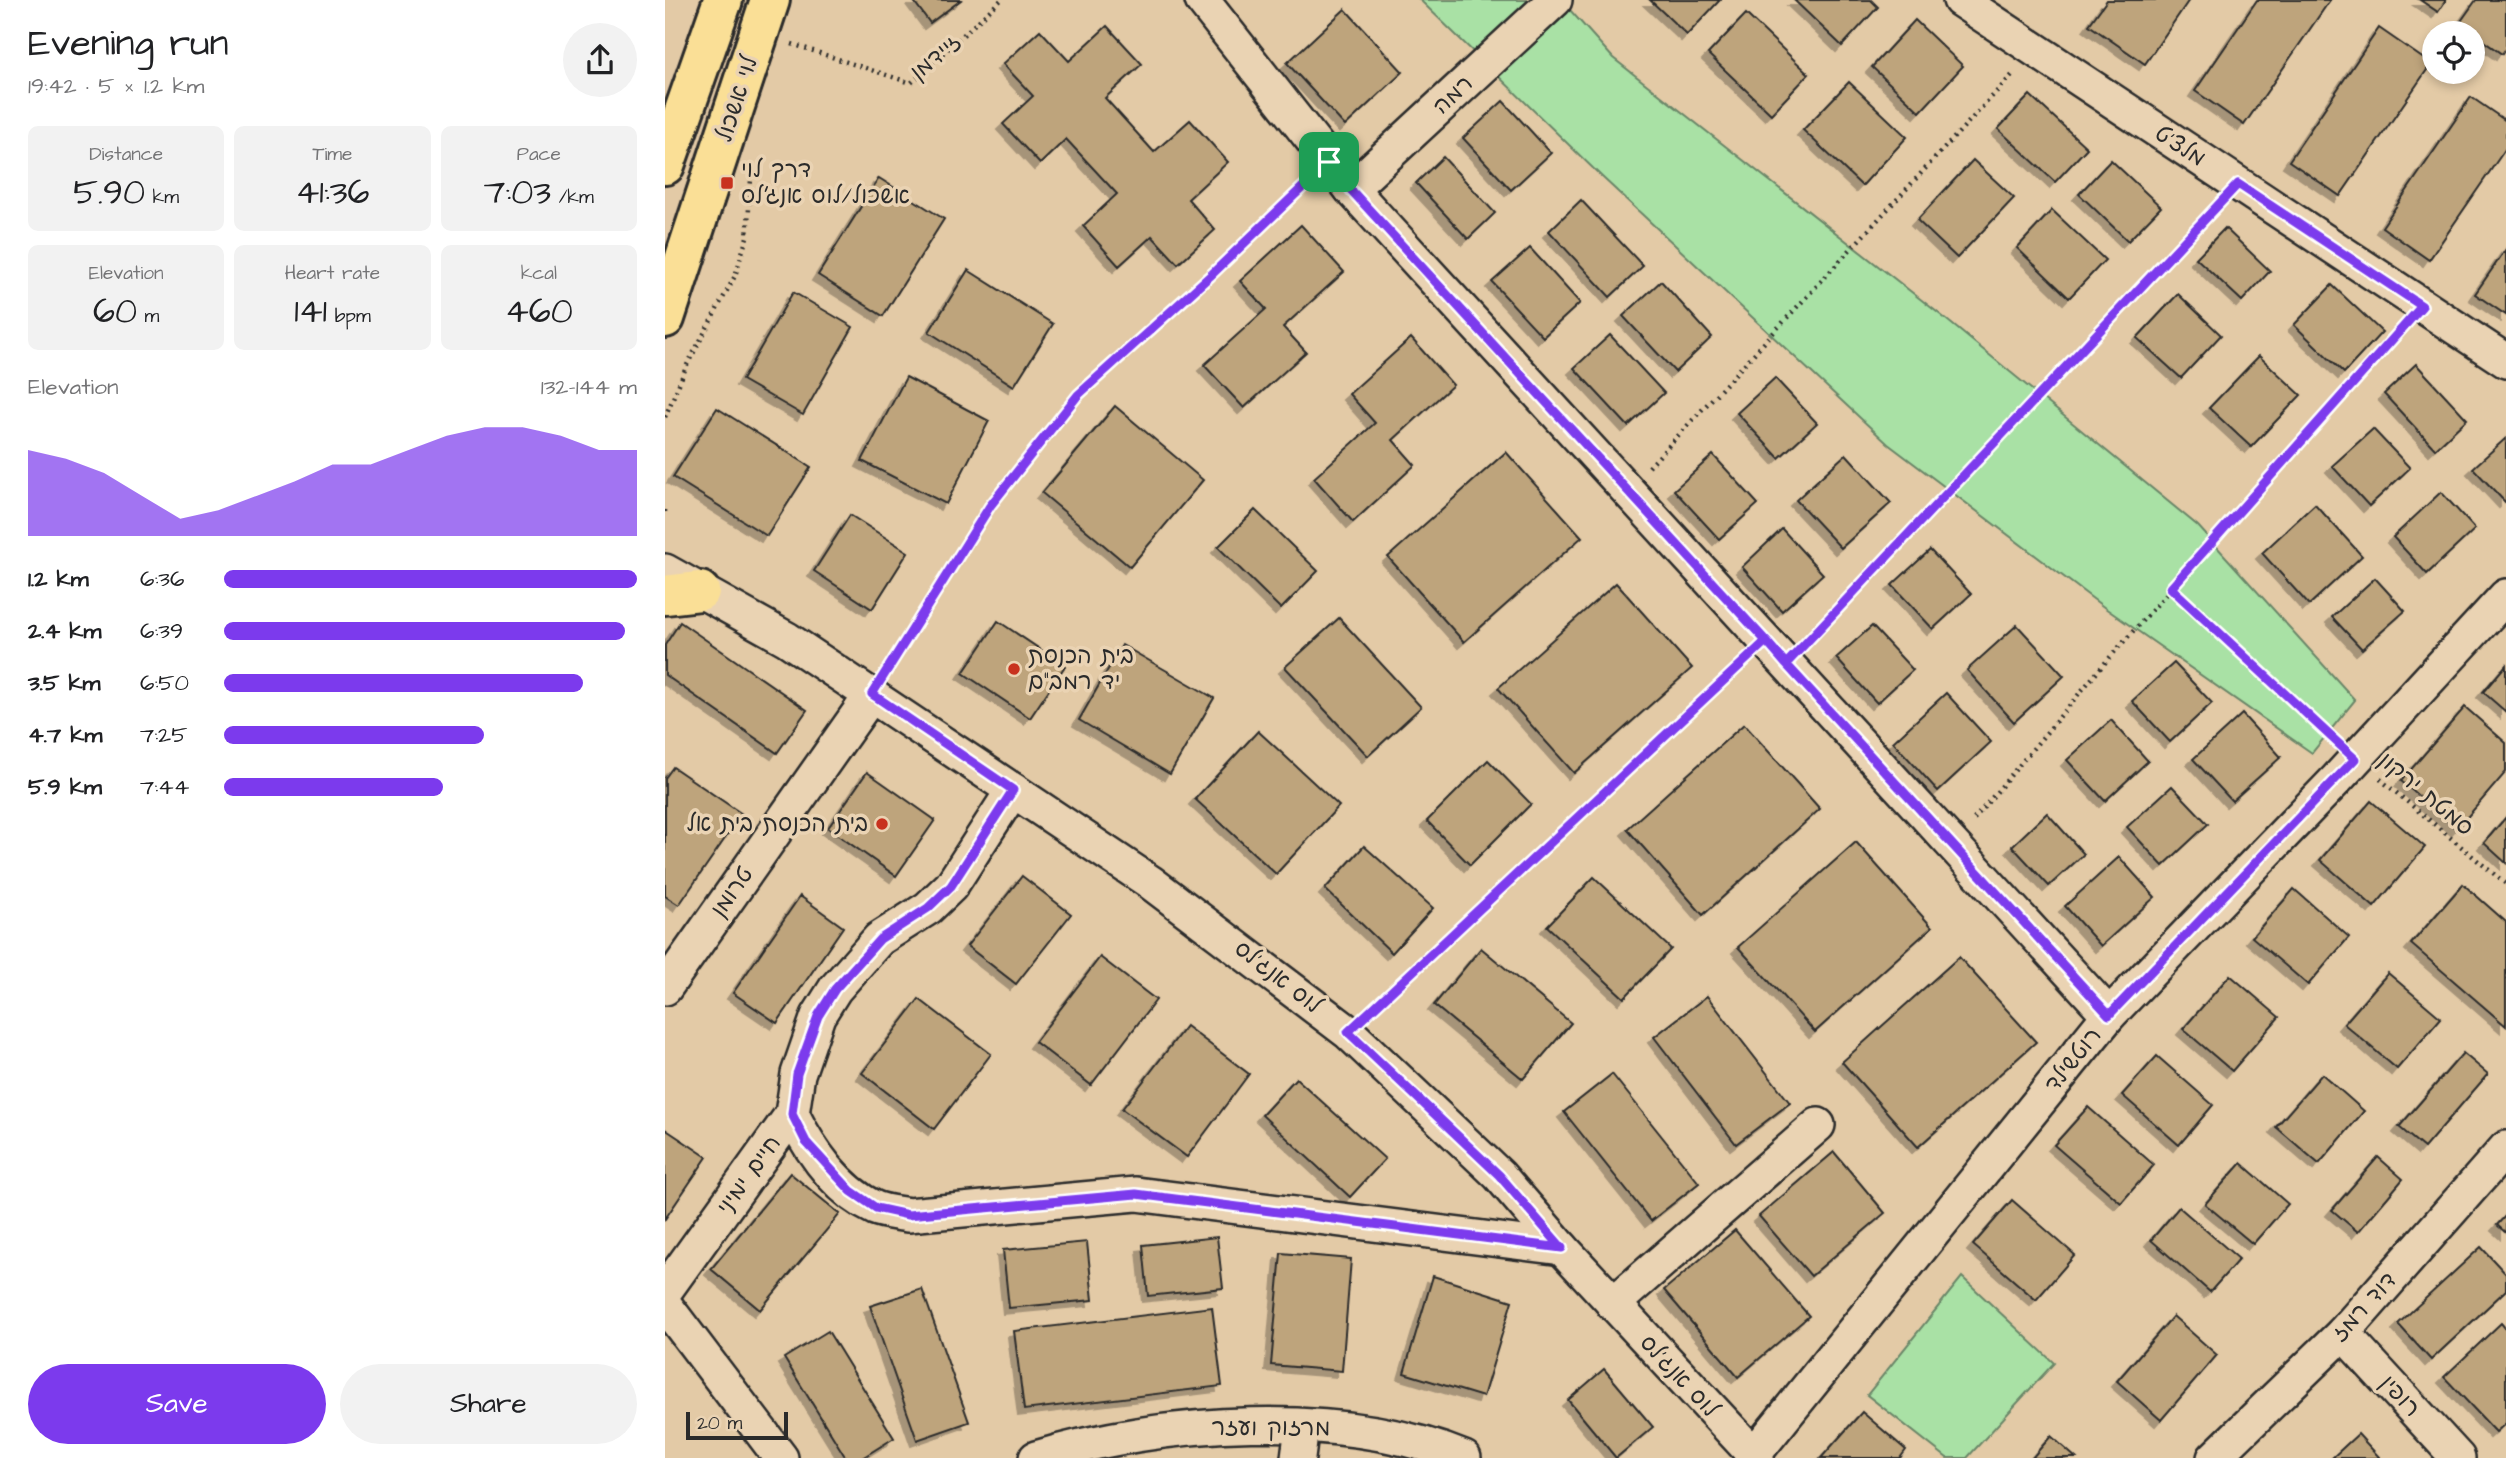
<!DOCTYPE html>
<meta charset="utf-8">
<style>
body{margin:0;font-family:"Architects Daughter","Playpen Sans Hebrew",sans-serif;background:#f2f2f2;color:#202124;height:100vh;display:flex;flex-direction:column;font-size:26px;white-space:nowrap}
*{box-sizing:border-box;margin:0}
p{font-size:23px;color:#757577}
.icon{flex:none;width:38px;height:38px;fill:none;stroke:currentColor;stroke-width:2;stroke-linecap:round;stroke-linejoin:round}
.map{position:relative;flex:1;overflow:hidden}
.drawer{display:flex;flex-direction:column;background:#fff;width:665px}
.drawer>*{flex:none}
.controls{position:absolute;left:1757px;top:21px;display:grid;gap:14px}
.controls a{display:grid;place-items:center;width:63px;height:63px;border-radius:50%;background:#fff;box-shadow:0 4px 10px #0003;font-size:35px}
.scale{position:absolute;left:21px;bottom:18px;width:102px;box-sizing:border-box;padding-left:7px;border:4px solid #2b2b2b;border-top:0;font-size:19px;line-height:24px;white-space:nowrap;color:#2b2b2b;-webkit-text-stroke:5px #ead3b3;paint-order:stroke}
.pin{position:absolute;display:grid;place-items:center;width:60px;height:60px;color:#fff;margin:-30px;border-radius:14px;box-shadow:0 4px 10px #0006}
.round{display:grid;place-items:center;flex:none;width:74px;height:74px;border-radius:37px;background:#f2f2f2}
.summary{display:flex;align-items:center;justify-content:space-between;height:119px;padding:0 28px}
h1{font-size:38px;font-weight:600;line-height:52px}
.stats{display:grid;grid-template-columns:repeat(3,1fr);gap:10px;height:119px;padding:7px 28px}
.stats div{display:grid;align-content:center;border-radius:10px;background:#f2f2f2;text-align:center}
.stats b{font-size:35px;font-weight:600}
.stats small{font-size:19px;font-weight:400}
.stats p{font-size:19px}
.chart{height:196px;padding:14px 28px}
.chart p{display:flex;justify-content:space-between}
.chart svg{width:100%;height:126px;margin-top:7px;fill:#7c3aed;opacity:.7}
.primary-button{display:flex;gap:14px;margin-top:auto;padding:14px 28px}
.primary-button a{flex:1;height:80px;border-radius:42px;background:#7c3aed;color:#fff;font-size:28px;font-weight:600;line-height:80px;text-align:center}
.primary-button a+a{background:#f2f2f2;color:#202124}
ul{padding:0 28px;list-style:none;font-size:23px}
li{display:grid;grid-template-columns:112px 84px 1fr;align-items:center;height:52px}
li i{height:18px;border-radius:9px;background:#7c3aed}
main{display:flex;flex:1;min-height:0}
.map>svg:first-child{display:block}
.green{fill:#a9e1a5;stroke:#6a8668;stroke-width:2}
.building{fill:#bea47b;stroke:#2b2b2b;stroke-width:2;filter:url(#shadow)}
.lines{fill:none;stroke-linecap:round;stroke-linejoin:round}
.minor-casing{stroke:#2b2b2b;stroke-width:38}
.major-casing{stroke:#2b2b2b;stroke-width:44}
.path{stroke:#2b2b2b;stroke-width:4.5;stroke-dasharray:2 5;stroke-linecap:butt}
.minor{stroke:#ead3b3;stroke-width:33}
.major{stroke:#fadf96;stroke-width:38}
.route-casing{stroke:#fff;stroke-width:14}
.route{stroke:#7c3aed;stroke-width:9}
.poi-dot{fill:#c8321e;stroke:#ead3b3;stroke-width:2.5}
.labels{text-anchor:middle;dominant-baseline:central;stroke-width:7;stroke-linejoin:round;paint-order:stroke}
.street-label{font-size:23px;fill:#2b2b2b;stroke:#ead3b3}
.poi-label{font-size:23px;fill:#2b2b2b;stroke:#ead3b3;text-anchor:start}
</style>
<main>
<section class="drawer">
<div class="summary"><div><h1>Evening run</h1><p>19:42 · 5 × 1.2 km</p></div><a class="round"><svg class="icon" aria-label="share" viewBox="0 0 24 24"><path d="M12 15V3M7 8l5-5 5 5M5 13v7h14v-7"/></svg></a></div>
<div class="stats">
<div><p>Distance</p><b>5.90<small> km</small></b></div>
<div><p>Time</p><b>41:36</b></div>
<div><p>Pace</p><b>7:03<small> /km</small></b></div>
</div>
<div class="stats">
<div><p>Elevation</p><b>60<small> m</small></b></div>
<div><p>Heart rate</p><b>141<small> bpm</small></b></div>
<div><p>kcal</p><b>460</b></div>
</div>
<div class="chart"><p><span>Elevation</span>132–144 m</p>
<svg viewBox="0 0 160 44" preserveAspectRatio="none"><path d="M0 44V14L10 17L20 22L30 30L40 38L50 35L60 30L70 25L80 19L90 19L100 14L110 9L120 6L130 6L140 9L150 14L160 14V44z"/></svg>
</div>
<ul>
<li><b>1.2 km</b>6:36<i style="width:100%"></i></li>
<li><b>2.4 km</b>6:39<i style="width:97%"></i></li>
<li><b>3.5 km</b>6:50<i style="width:87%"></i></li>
<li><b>4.7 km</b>7:25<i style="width:63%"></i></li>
<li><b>5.9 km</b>7:44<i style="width:53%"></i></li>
</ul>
<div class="primary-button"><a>Save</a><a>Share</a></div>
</section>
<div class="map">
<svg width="1841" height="1458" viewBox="0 0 1841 1458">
<defs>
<filter id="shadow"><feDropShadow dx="-6" dy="6" stdDeviation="0" flood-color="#0004"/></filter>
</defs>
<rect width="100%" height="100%" fill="#e3caa6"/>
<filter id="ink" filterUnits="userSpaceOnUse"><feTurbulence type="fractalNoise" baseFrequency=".0143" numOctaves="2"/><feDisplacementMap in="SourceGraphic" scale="14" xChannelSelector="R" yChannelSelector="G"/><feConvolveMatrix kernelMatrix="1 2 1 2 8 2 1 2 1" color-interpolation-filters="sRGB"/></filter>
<g filter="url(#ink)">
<g class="green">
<polygon points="755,0 896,0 948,58 1277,316 1533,526 1690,700 1647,753 1440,608 1223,444 937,177"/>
<polygon points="1297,1277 1389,1363 1302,1458 1282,1458 1202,1395"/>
</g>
<g class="building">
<polygon points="248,0 296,0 265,23"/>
<polygon points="985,0 1055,0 1022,35"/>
<polygon points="1129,0 1206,0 1213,7 1177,46"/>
<polygon points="1442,0 1524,0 1480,64 1424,25"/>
<polygon points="1592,0 1665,0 1579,125 1530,91"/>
<polygon points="1755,0 1781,0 1773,12"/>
<polygon points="1811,0 1841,0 1841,48 1837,54 1794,24"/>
<polygon points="680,9 738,72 680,126 622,63"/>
<polygon points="1081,14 1144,74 1106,114 1043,54"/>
<polygon points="1250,20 1298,66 1255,112 1207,67"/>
<polygon points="442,26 477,64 440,98 489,152 525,120 563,162 523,199 550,230 513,264 487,236 454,266 418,226 452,194 401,139 375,164 338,124 368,96 338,64 375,30 404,61"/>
<polygon points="1714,28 1766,64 1675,196 1624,161"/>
<polygon points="1184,82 1242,137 1197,186 1138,130"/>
<polygon points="1365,95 1422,148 1390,182 1333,129"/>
<polygon points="1806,97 1841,121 1841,148 1764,260 1717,227"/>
<polygon points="838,101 886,153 846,190 798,138"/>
<polygon points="778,157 830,213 803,239 751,183"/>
<polygon points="1308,160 1349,198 1292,258 1252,220"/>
<polygon points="1446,160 1496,207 1463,241 1414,194"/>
<polygon points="214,178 279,219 218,316 153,275"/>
<polygon points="916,200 978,266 945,297 884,231"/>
<polygon points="1387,210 1440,260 1404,298 1352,248"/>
<polygon points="636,225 679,272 618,327 641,352 579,408 539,365 601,309 575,281"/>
<polygon points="1560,228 1605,271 1577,301 1531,258"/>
<polygon points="865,248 915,303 878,337 827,282"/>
<polygon points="1841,249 1841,315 1810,294"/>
<polygon points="303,270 388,324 349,386 264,332"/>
<polygon points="996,281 1047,337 1010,372 958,316"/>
<polygon points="1667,285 1717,332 1679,373 1629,325"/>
<polygon points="128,292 188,327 138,415 77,380"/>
<polygon points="1513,294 1556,335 1516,378 1472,338"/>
<polygon points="945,335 999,393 963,426 909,368"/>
<polygon points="746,338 788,385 728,440 750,465 688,522 649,478 710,423 684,394"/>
<polygon points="1594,356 1636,395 1586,447 1544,408"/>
<polygon points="1751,364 1802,419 1770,449 1719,394"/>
<polygon points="241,377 324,421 281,504 197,461"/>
<polygon points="1110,378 1152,423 1114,458 1072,413"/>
<polygon points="450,406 538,480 465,567 377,493"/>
<polygon points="52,408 146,467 102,536 8,477"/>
<polygon points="1708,429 1745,468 1704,506 1667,466"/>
<polygon points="1841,438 1841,501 1840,502 1808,468"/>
<polygon points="841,452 917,537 799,642 723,557"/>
<polygon points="1181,454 1226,503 1176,548 1131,500"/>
<polygon points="1048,455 1093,504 1054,539 1009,490"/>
<polygon points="1776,492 1810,529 1762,574 1728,537"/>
<polygon points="1650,504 1697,556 1644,605 1597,553"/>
<polygon points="590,510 653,571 616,609 553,547"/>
<polygon points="185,515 243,552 207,609 149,571"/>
<polygon points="1117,529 1158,574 1117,611 1077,567"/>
<polygon points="1265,550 1306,594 1268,629 1227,585"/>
<polygon points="1710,578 1740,611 1697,649 1667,617"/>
<polygon points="951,583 1027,668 909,773 833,688"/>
<polygon points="674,618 756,707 703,756 620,667"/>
<polygon points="333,621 400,666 365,718 298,673"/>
<polygon points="15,622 142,710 112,753 0,675 0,645"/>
<polygon points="1352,625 1399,676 1349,722 1302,670"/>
<polygon points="1207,626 1248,670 1212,703 1171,658"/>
<polygon points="457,645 549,698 505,774 414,720"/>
<polygon points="1509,663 1547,703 1505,742 1467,701"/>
<polygon points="1841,665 1841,712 1818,692"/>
<polygon points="1281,693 1326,742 1273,791 1228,742"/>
<polygon points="1800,707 1841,743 1841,772 1792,829 1736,781"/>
<polygon points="1577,714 1616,757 1567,801 1528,759"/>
<polygon points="1446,720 1483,761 1440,801 1402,760"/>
<polygon points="1079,724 1155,809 1038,915 962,829"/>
<polygon points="593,731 674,806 611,874 530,799"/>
<polygon points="823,760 866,804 805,865 762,821"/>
<polygon points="8,767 77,814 14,905 0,896 0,778"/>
<polygon points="202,772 270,820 231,876 163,828"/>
<polygon points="1507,786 1543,824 1498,866 1462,827"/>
<polygon points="1706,801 1760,847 1709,907 1655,860"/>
<polygon points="1382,813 1419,854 1384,886 1347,846"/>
<polygon points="1841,817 1841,863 1819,843"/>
<polygon points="1191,842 1267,927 1150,1032 1073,947"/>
<polygon points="699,846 768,908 727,953 660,889"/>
<polygon points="1454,857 1490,897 1436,946 1400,906"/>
<polygon points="357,876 406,914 351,984 302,946"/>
<polygon points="929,877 1006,949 959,998 882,926"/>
<polygon points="1798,884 1841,922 1841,1026 1746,944"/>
<polygon points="1629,889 1684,937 1643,985 1587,937"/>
<polygon points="135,896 178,927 112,1023 68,993"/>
<polygon points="816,948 906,1023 858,1079 769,1005"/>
<polygon points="435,957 491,1000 426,1085 370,1042"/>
<polygon points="1294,957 1371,1042 1253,1147 1177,1062"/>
<polygon points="1723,973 1776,1018 1732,1069 1679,1024"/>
<polygon points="1565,975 1614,1017 1567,1071 1518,1029"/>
<polygon points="1042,996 1125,1103 1071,1144 989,1037"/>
<polygon points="254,999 326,1054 269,1129 197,1073"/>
<polygon points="521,1026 584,1074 522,1157 457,1109"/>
<polygon points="1798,1053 1823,1074 1759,1148 1734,1127"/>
<polygon points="1492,1056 1548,1105 1514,1145 1457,1095"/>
<polygon points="947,1074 1034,1183 986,1221 899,1112"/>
<polygon points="1657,1074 1699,1111 1654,1164 1611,1127"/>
<polygon points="631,1078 720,1159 685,1197 597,1115"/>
<polygon points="1423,1107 1489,1165 1456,1203 1389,1145"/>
<polygon points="0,1129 42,1157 0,1219"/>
<polygon points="1169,1152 1220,1213 1146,1276 1094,1216"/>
<polygon points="1713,1157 1738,1179 1693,1232 1667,1210"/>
<polygon points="1576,1163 1623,1204 1588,1244 1540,1204"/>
<polygon points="125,1173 175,1214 95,1310 46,1269"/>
<polygon points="1347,1200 1410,1255 1371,1300 1308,1245"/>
<polygon points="1514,1207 1574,1259 1545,1292 1486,1240"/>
<polygon points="1841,1215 1841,1233 1832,1225"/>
<polygon points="1070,1230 1144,1316 1073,1377 999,1290"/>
<polygon points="552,1237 558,1288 483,1296 478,1245"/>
<polygon points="422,1242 428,1300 344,1308 338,1250"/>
<polygon points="1816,1247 1841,1274 1841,1290 1766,1360 1733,1324"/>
<polygon points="616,1253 686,1259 677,1371 606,1365"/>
<polygon points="768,1276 847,1301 818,1397 739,1373"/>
<polygon points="257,1289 304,1422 252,1440 205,1306"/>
<polygon points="547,1307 557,1386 359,1410 349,1331"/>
<polygon points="1508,1316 1552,1355 1496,1420 1452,1381"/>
<polygon points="1836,1323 1841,1329 1841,1423 1831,1432 1779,1377"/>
<polygon points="163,1331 229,1438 197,1458 181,1458 119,1358"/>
<polygon points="939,1369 988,1427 951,1458 903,1400"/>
<polygon points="1197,1412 1241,1450 1235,1458 1156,1458"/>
<polygon points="1693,1434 1715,1458 1667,1458"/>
<polygon points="1386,1436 1411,1458 1367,1458"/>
</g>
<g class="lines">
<g class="minor-casing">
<g id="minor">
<polyline points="537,0 686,189 1444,1015"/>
<polyline points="1295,0 1841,361"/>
<polyline points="686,189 890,0"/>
<polyline points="0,571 122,639 485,882 683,1032 834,1175 897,1248 1092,1458"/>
<polyline points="0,988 207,694"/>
<path d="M127,1114C145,1150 173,1191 210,1208C220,1212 233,1213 243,1215L471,1194L897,1248"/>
<polyline points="0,1291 127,1114 133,1074 153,1016 170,989 214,939 263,908 286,886 348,790"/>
<polyline points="948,1304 1153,1125"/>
<polyline points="0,1305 116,1458"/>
<polyline points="1678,1333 1793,1458"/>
<path d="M371,1458C495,1420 677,1407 799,1458"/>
<polyline points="633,1458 637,1426"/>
<polyline points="1086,1458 1444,1015 1672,779 1841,596"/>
<polyline points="1549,1458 1678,1333 1841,1148"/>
</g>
</g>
<g class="major-casing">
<g id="major">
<polyline points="0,165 58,0"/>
<polyline points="0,318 105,0"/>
<polyline points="0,595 35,591"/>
</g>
</g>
<g class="path">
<polyline points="127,44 246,83 336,0"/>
<polyline points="0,417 22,365 70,276 82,237 86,179"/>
<polyline points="984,467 1347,75"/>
<polyline points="0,510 0,515"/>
<polyline points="1506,588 1666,737"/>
<polyline points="1144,639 1551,208"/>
<polyline points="224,667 325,506 413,395 545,276 641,184"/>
<polyline points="1715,779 1841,884"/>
<polyline points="1309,819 1439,664 1736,330"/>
<polyline points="708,1009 1077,663"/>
</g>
<use href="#minor" class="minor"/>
<use href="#major" class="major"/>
</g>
</g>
<g class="lines" filter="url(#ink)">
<g class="route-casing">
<polyline id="route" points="664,162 545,276 413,395 325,506 207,694 348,790 286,886 263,908 215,939 170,989 153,1016 132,1074 127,1114 141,1142 186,1191 211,1208 243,1215 471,1194 897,1248 834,1175 683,1032 1101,641 1121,664 1444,1015 1690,759 1506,588 1757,306 1573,184 1121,664 1101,641 686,190 664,162"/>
</g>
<use href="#route" class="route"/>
</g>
<g class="poi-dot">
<rect x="55" y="176" width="14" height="14" rx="3.5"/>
<circle cx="349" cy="669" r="7"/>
<circle cx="217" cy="824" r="7"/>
</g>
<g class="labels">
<g class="street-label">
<text transform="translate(271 57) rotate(-39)">זיידמן</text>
<text transform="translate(788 95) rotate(-43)">רמה</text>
<text transform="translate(72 99) rotate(-72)">לוי אשכול</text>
<text transform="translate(1515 146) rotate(33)">מלצ'ט</text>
<text transform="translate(1761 794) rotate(40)">סמטת ירקון</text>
<text transform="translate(67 892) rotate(-55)">טרומן</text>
<text transform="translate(613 977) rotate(38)">לוס אנג'לס</text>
<text transform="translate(1408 1060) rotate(-51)">רוטשילד</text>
<text transform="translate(84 1175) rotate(-54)">חיים ימיני</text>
<text transform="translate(1699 1307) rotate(-48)">דוד רמז</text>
<text transform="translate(1014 1376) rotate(47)">לוס אנג'לס</text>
<text transform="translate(1735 1396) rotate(47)">רופין</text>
<text x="606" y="1428">מרזוק ועזר</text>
</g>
<g class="poi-label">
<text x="76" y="170">דרך לוי<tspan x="76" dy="26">אשכול/לוס אנג׳לס</tspan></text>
<text x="363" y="656">בית הכנסת<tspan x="363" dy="26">יד רמב"ם</tspan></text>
<text x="203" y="824" text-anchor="end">בית הכנסת בית אל</text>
</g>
</g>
</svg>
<div class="controls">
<a><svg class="icon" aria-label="locate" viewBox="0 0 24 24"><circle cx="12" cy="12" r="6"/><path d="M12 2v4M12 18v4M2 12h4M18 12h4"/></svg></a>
</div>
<div class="scale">20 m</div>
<div class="pin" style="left:664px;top:162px;background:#1e9e55"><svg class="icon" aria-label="arrive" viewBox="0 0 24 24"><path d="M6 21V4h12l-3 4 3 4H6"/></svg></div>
</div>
</main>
